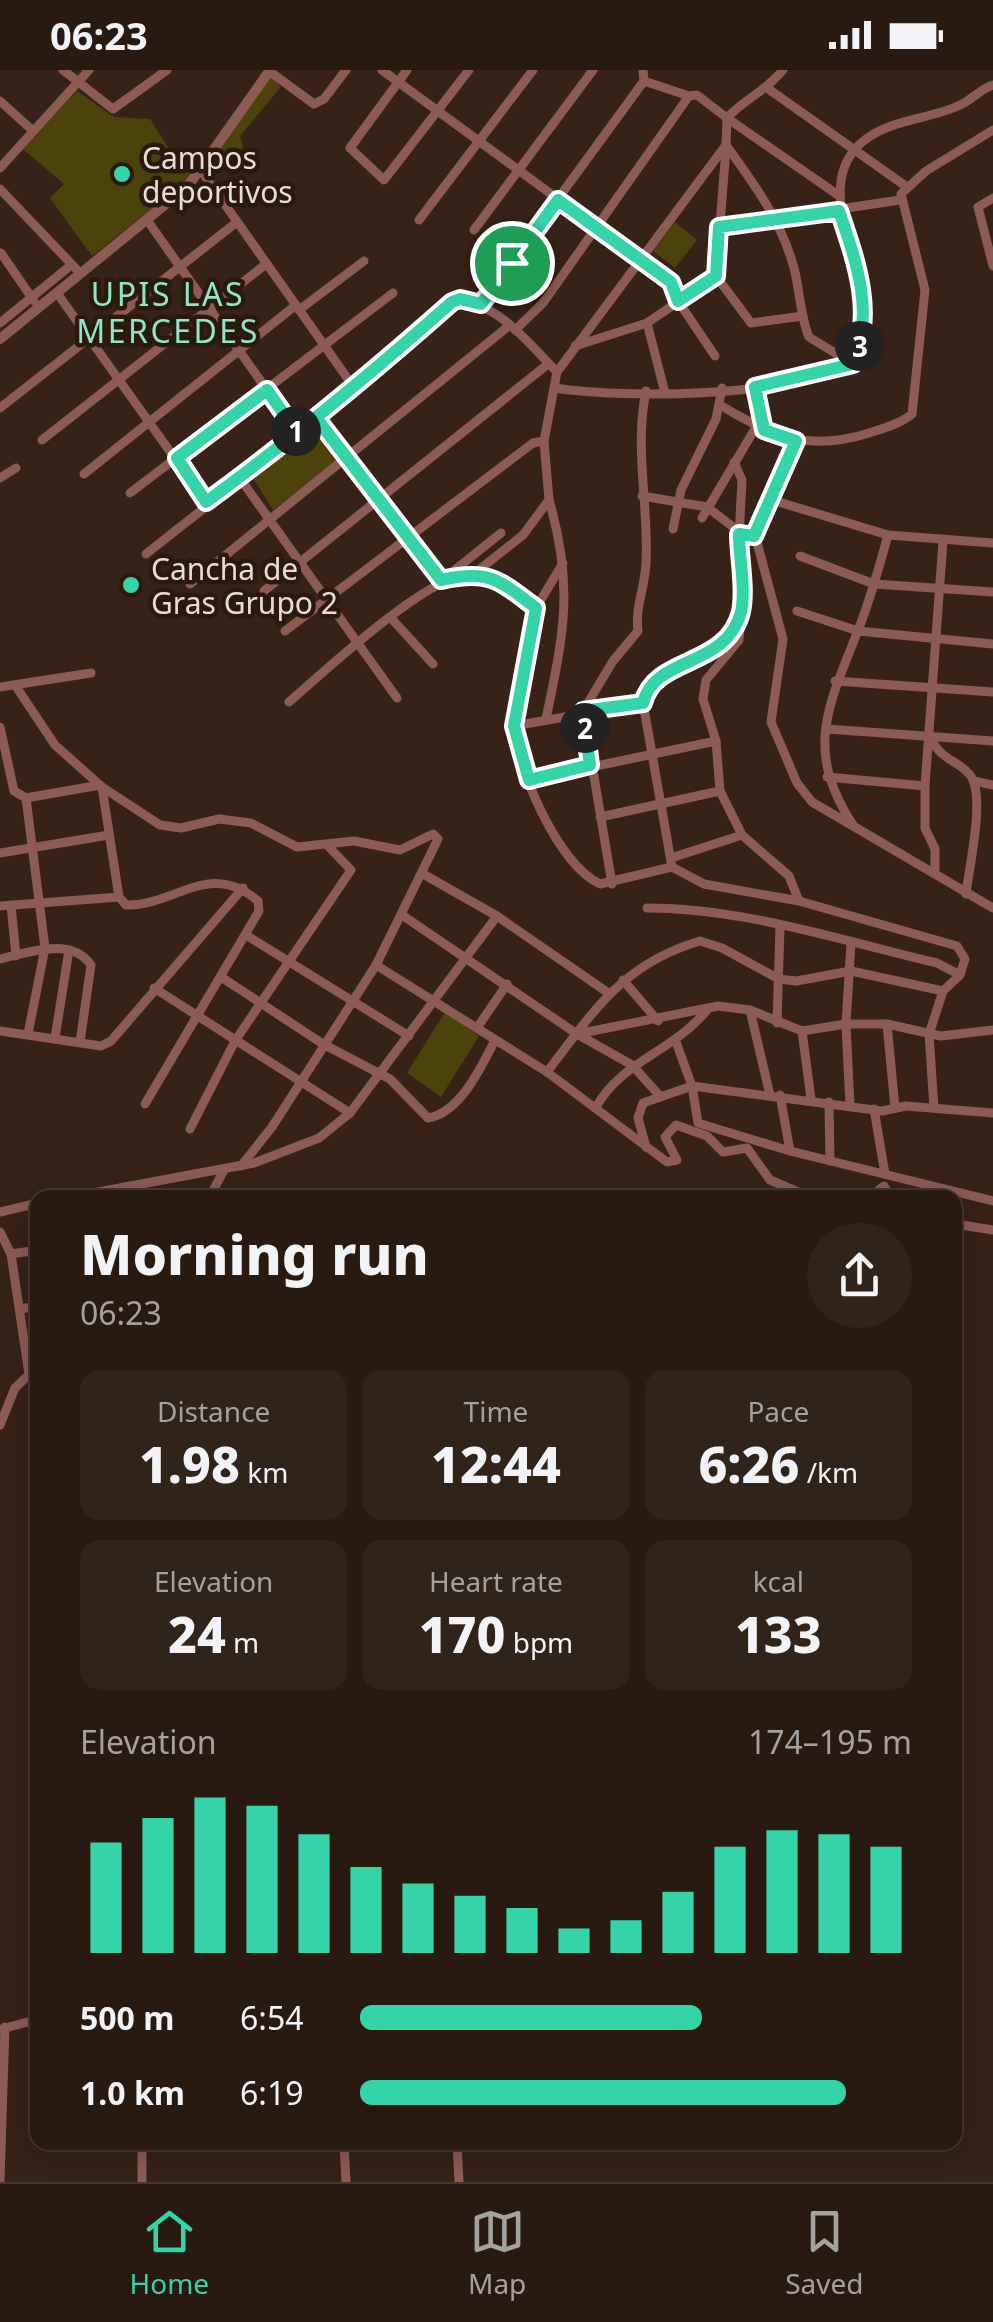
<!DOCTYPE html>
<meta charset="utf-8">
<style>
body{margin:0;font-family:"Noto Sans",sans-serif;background:#30231a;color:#f1f3f6;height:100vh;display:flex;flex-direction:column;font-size:38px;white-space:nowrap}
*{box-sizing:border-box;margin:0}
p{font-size:32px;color:#a5a19f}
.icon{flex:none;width:55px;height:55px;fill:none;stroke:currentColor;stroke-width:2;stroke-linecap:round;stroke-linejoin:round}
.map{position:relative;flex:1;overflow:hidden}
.side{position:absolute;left:30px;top:1120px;width:932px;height:960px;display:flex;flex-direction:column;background:#281a11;border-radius:20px;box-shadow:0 5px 25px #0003,0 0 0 2px #443831}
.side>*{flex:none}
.pin{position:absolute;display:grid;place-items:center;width:85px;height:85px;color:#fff;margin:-42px;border:5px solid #fff;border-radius:50%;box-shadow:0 2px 10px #0007}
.km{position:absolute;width:50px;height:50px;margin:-25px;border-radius:50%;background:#222;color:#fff;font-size:28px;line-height:50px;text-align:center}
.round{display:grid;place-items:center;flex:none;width:105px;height:105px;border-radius:52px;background:#30231a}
.summary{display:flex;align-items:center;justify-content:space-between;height:170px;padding:0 50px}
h1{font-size:55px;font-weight:800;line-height:75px}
.metrics{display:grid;grid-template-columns:repeat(3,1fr);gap:15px;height:170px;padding:10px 50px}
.metrics div{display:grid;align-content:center;border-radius:20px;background:#30231a;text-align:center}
.metrics b{font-size:50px;font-weight:800}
.metrics small{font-size:28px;font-weight:400}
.metrics p{font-size:28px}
.chart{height:280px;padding:20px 50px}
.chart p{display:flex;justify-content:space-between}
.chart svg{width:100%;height:180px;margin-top:10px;stroke:#34d4a8;stroke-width:6}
ul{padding:0 50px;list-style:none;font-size:32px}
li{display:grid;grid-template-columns:160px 120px 1fr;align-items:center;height:75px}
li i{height:25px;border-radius:12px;background:#34d4a8}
.status{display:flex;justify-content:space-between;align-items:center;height:70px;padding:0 50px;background:#281a11;direction:ltr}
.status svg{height:28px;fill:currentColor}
.menu{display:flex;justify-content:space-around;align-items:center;height:140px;border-top:2px solid #443831;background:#281a11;font-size:28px;color:#a5a19f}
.menu a{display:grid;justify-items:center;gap:5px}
.menu .on{color:#34d4a8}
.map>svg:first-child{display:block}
.green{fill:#4c420c}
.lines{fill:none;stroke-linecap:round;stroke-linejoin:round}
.minor{stroke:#8b5b54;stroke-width:9}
.tertiary{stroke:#8b5b54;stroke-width:10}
.route-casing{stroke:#fff;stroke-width:20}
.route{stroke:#34d4a8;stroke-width:12}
.poi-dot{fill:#34d4a8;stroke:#2b190d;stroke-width:4}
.labels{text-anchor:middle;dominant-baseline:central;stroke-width:9;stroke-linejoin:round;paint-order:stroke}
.poi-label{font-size:30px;fill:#e9dcd4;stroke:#2b190d;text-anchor:start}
.neighbourhood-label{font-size:32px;letter-spacing:2.5px;fill:#8de8c8;stroke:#2b190d}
</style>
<div class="status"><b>06:23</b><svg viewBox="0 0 49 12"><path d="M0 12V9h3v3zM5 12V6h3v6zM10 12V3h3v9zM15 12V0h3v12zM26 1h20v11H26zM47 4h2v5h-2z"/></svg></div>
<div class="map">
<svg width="993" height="2112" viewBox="0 0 993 2112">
<rect width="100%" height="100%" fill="#362217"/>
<g class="green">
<polygon points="270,6 281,17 240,66 243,77 217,103 204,99"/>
<polygon points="77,21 114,47 150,49 183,100 199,93 184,114 92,186 50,128 64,114 23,79"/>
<polygon points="675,152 697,170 675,198 653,181"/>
<polygon points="316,355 342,388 273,440 251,405"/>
<polygon points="445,942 479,966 441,1027 407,1003"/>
</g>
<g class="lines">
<g class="minor">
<polyline points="63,0 113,39 167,0"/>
<polyline points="382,0 671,212 678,231 715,286"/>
<polyline points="407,0 350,78 384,110 469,0"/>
<path d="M783,0C764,23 744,29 727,48L838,125"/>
<polyline points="269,1 314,34 324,29 346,0"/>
<polyline points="644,11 689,26"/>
<polyline points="767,18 907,117"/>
<polyline points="0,31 31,59"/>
<path d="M726,75C754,114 781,150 794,198C800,221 800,246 809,267L853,294"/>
<polyline points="726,78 716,206 751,253 803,246"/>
<polyline points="0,98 89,0"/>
<polyline points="200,99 355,319"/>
<polyline points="0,119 80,203"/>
<polyline points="993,128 978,137 993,196"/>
<polyline points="147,150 298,364"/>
<polyline points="419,150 533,0"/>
<polyline points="719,157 900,130"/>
<polyline points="474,160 593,0"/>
<polyline points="1,183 34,231"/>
<polyline points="57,223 206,432"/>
<polyline points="481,234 644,11 643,0"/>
<polyline points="299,240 364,191"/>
<polyline points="0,253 70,196"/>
<polyline points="647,253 665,323"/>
<polyline points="575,276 647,253 716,206"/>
<polyline points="755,317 764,360"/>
<path d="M554,318C631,329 783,327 853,294C888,213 799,119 866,69C893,49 931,49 960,35C972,30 980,19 993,15"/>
<path d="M720,335C773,367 809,382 869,363C884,358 900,354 912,344L925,220L901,124L926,101L993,60"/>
<polyline points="0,338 237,152"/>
<polyline points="317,349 441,511 501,463"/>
<polyline points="42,370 266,194"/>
<polyline points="796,371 755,465 783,569 771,652 797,713 812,732 993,838"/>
<polyline points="84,404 296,235"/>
<polyline points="239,407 397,628"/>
<polyline points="0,408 16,398"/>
<polyline points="130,423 393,223"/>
<polyline points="642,426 707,437 742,464"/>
<polyline points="772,430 888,465 993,473"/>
<polyline points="702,448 756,357"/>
<polyline points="673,459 681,420 716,349 722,318"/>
<path d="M146,484L355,319L456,230C499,233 529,274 557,302"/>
<polyline points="800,486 874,514 993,522"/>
<polyline points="475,503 523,465 549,430 544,371 557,302 726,75 727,48 697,25 689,26 543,233 515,260"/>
<polyline points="190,514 510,255"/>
<polyline points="264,521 548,294"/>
<polyline points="536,538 563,493"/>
<polyline points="797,541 858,561 993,574"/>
<polyline points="741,546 739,570 706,610 703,629 716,671 720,721 742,765 789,806 799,831"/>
<polyline points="391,548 433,594"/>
<polyline points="285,561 533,373 544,371"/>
<polyline points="835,611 993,622"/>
<polyline points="15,615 55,675 102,717 160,755 181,758 219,749 251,753 297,777 354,771 400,780 433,764 438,769 376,895 272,1057 241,1096"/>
<polyline points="0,617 91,603"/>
<path d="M289,632C324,602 434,498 477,503C500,506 518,525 536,538L514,656C518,701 558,794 600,814L672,797"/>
<path d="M546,649C564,563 574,516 549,430"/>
<polyline points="514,656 643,633"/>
<polyline points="0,657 14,721 26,728 45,878 28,964"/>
<polyline points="827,659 993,671"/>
<path d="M930,668C944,693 957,689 970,705C986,725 969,797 966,824"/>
<polyline points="827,707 925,716"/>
<polyline points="529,710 716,671"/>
<polyline points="974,711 993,715"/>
<path d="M102,717L119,827L126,835C176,836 209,789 258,831L259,841L145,1034"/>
<polyline points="26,728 100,715"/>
<polyline points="600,747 720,721"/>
<path d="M853,755C804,680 828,637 857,563C870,531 879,498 888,465"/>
<polyline points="0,783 109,765"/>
<polyline points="671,788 742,765"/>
<path d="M672,797L643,633C655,585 725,600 740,542C745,524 739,499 739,480C739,457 741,433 742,410L734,392"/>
<polyline points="935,800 935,779 925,758 925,716 943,471"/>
<polyline points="423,804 497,846 607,922"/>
<path d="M612,814L583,641L613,591L638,561C635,536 645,518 646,493C649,435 634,379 646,321"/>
<polyline points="11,835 16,886"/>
<polyline points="0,836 119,827"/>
<path d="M647,838C744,838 843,871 937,893L960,905"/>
<polyline points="402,845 577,964 632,995 659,1025"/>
<polyline points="246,865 409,966"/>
<path d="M0,889C28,883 71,866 91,895L80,972"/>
<polyline points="376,895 547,1002 667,1092 677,1090 665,1067 676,1055 707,1066 723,1082 747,1078 770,1110 813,1128"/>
<path d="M221,907L323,974L390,1009L428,1048C460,1043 482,996 495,970"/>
<polyline points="623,910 658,951"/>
<polyline points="154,918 350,1043"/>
<polyline points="750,940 770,1025"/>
<polyline points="777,953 780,857"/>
<polyline points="887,954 895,1038"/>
<polyline points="477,958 507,914"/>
<polyline points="0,961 101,976 111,971 243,818"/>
<polyline points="802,961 811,1029"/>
<polyline points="577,964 718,936 750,940 802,961 846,954 887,954 941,966 993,960"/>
<polyline points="55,968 69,880"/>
<polyline points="676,972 692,1016 698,1053 790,1081 993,1131"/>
<path d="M547,1002C594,941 622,894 700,871L722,878L779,909L796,911L851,901L943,921L960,905L965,889L957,876L799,831L704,814L672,797"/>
<polyline points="780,1025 790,1081"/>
<polyline points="829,1032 830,1091"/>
<polyline points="850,1036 846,954 851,873"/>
<path d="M596,1037C623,990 673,982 708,939"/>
<polyline points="934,1038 929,964 943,921"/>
<polyline points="874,1039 885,1104"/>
<polyline points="190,1059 235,971 351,800 328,776"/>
<polyline points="646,1077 638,1048 643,1033 692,1016 882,1041 906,1036 993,1043"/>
<polyline points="66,1128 254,1093 319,1068 350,1043 497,846"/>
<polyline points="209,1128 224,1100"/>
<polyline points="868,1128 884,1116 891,1128"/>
<polyline points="0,1142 38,1133"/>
<polyline points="955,1154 993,1160"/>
<polyline points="0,1162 11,1184 29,1304"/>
<polyline points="11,1184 38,1180"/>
<polyline points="20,1239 38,1236"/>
<polyline points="0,1355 15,1318 38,1296"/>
<polyline points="2,1959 38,1949"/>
<polyline points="344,2072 346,2112"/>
<polyline points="457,2072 459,2112"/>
<polyline points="0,2110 5,1957"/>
<polyline points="142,2112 142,2072"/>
</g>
<polyline class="tertiary" points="0,269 188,116 270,0"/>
</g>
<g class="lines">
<g class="route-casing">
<path id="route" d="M512,193L481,234L460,229L452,232C372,303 292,369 206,432L177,388L267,320L298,364L317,349L441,510C489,499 499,510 536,538L514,656L529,710L590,695L583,641L643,633C655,585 726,599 741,542C746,519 739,487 739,464L754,466L796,371L764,360L755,317L853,294C875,242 856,191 839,141L719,157L716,206L678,231L671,212L558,130L512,193"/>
</g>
<use href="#route" class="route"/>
</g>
<g class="poi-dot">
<circle cx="122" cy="104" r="10"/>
<circle cx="131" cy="515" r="10"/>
</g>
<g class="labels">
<g class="poi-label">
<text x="142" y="87">Campos<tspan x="142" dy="34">deportivos</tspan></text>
<text x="151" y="498">Cancha de<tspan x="151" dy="34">Gras Grupo 2</tspan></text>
</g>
<g class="neighbourhood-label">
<text x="168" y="223">UPIS LAS<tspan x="168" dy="37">MERCEDES</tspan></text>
</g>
</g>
</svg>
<div class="pin" style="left:512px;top:193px;background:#1e9e55"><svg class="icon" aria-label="arrive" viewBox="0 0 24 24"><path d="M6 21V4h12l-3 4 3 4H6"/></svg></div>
<b class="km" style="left:296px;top:361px">1</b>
<b class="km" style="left:585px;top:658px">2</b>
<b class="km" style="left:860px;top:276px">3</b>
<section class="side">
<div class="summary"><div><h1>Morning run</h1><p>06:23</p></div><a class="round"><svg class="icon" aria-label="share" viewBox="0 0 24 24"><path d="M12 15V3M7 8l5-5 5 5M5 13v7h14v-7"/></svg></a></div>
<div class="metrics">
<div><p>Distance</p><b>1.98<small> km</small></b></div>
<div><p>Time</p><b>12:44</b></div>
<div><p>Pace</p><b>6:26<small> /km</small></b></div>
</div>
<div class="metrics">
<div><p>Elevation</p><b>24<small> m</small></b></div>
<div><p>Heart rate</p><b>170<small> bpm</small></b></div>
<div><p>kcal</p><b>133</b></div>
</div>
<div class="chart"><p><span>Elevation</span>174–195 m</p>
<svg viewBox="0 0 160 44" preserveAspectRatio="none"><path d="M5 44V17M15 44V11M25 44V6M35 44V8M45 44V15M55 44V23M65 44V27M75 44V30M85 44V33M95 44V38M105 44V36M115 44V29M125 44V18M135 44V14M145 44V15M155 44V18"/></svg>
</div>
<ul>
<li><b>500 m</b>6:54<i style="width:62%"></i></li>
<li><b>1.0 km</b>6:19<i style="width:88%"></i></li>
</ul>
</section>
</div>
<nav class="menu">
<a class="on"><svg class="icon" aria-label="home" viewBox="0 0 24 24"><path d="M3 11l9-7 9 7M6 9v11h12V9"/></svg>Home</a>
<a><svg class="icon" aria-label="map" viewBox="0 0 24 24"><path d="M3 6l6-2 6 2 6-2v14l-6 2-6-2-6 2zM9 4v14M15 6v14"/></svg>Map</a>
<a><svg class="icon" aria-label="saved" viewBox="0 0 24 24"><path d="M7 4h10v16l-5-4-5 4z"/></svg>Saved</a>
</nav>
